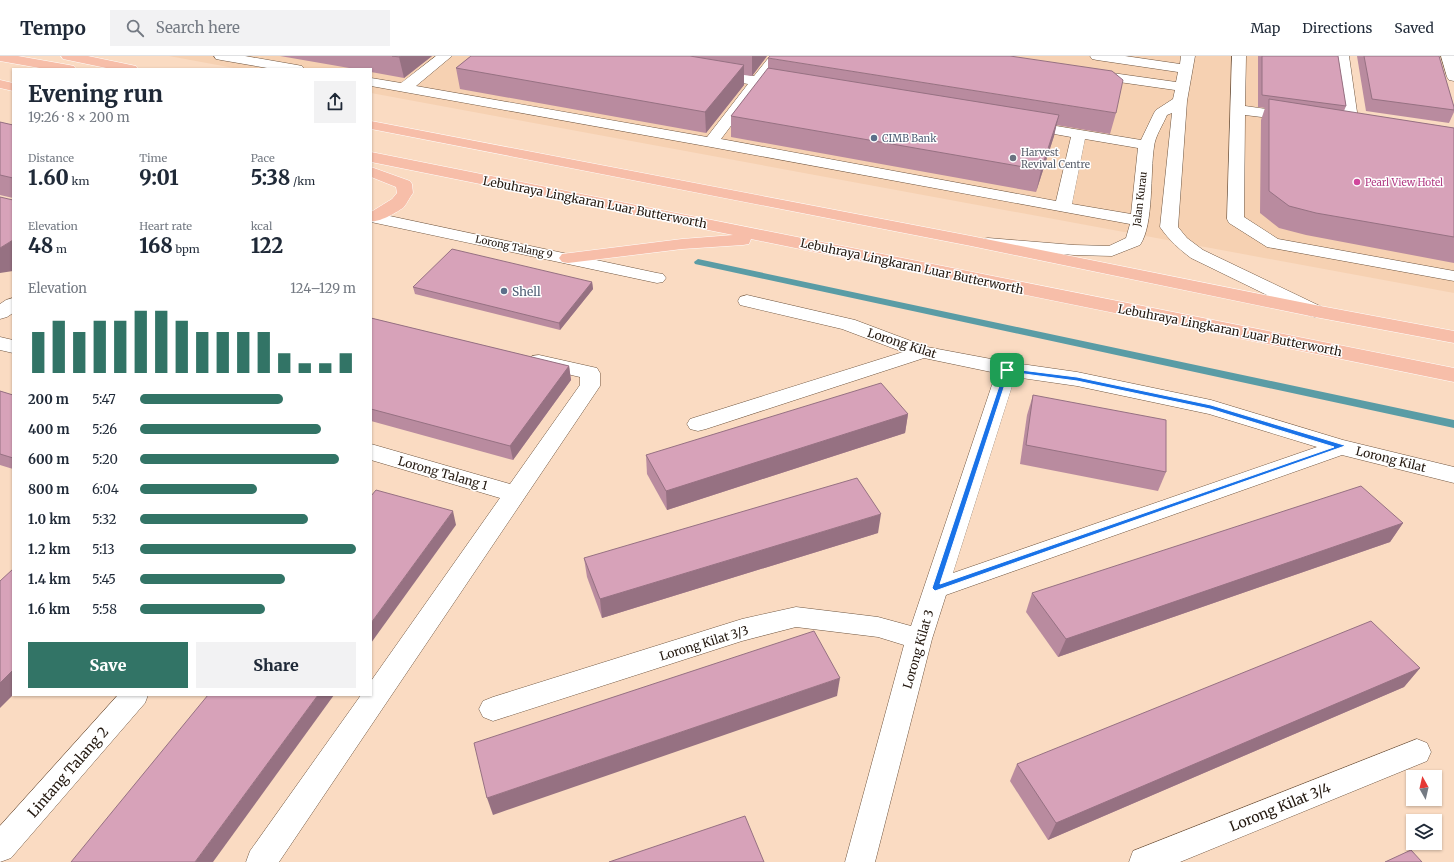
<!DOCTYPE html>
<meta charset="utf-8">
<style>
body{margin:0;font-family:Merriweather,serif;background:#f2f2f3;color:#1f2937;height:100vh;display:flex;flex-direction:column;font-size:15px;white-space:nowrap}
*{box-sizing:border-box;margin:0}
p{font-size:13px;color:#747a83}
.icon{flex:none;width:22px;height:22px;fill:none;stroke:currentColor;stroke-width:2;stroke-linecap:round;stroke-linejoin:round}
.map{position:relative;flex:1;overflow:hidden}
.details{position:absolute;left:12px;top:12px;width:360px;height:628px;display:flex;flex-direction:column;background:#fff;border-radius:0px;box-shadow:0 1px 3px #0004}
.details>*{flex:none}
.needle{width:26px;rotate:352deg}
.controls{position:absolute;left:1406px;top:714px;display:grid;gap:8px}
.controls a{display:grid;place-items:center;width:36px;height:36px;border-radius:0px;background:#fff;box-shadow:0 1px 3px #0004;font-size:20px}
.pin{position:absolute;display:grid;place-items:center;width:34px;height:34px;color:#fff;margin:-17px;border-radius:8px;box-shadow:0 2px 6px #0006}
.round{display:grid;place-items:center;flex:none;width:42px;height:42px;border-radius:0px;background:#f2f2f3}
.summary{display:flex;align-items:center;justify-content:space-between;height:68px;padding:0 16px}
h1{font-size:22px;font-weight:800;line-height:30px}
.stats{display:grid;grid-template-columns:repeat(3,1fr);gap:6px;height:68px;padding:4px 16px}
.stats div{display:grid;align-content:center}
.stats b{font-size:20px;font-weight:800}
.stats small{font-size:11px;font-weight:400}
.stats p{font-size:11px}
.chart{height:112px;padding:8px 16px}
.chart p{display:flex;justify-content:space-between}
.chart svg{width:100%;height:72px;margin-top:4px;stroke:#327466;stroke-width:6}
.primary-button{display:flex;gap:8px;margin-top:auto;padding:8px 16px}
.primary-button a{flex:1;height:46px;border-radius:0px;background:#327466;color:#fff;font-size:16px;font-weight:800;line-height:46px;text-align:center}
.primary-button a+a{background:#f2f2f3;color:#1f2937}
ul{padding:0 16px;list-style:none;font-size:13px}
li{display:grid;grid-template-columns:64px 48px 1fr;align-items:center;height:30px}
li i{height:10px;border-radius:5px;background:#327466}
header{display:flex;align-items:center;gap:24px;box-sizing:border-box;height:56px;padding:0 20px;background:#fff;border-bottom:1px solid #e0e1e3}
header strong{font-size:19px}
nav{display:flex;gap:22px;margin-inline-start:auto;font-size:14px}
.search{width:280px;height:36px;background:#f2f2f3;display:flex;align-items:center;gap:10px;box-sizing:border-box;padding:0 14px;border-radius:0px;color:#747a83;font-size:15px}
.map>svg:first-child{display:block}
.built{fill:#f6d1b2}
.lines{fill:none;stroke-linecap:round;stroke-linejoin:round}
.stream{fill:#5a9ca5;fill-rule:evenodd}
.minor-casing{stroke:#705640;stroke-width:1}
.highway-casing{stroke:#fff;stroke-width:1}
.minor{fill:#fff;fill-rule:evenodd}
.highway{fill:#f7bea9;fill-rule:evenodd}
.wall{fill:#b98b9f}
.shaded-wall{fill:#967182}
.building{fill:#d7a2b9;stroke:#967182}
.route{fill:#1a73e8;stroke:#fff;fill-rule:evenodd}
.service-dot{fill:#5c6f8a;stroke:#fff;stroke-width:1.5}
.worship-dot{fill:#6b7280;stroke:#fff;stroke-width:1.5}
.hotel-dot{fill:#d1479c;stroke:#fff;stroke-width:1.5}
.labels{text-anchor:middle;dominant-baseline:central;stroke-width:3;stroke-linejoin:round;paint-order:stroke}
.far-service-label{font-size:10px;fill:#4e5e75;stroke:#fff;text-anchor:start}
.far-worship-label{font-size:10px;fill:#5b616d;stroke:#fff;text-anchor:start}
.far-hotel-label{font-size:10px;fill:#b23c85;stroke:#fff;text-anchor:start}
.far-street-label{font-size:10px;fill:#241910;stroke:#fff}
.street-label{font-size:12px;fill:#241910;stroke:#fff}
.service-label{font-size:12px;fill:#4e5e75;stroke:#fff;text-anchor:start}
.near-street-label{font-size:14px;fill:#241910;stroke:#fff}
</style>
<header>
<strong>Tempo</strong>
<div class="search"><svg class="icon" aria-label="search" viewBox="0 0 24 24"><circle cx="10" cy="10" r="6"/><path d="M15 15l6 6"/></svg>Search here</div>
<nav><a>Map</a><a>Directions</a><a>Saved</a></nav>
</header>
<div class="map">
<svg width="1454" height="806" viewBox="0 0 1454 806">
<rect width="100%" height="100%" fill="#fadbc2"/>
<polygon class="built" points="169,0 1343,0 1354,74 1454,89 1454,237 371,37 371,13 239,13"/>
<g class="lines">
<polygon class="stream" points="698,203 1454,364 1454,372 695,208 694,206"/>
<g class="minor-casing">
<g id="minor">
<polygon points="214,0 245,0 297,9 302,10 304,13 273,13 221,4 216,3"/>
<path d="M436,0H452L416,30L707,81L748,28L709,21L707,18L709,15L714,14L754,20L770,0H784L767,22L794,27L796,30L794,33L789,34L761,30L721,83L1056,145L1071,81L1021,72L1019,69L1021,66L1026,65L1141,84L1154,57L1156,54L1173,43L1175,34L1091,22L1086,21L1084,18L1086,15L1091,14L1176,26L1178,16L1097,4L1092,3L1090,0H1125L1180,8L1181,0H1195L1187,45L1178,171L1187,182L1203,194L1322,251L1324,255L1322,259L1315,261L1308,259L1191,202C1179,193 1169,184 1160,171L1172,57L1167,59C1163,69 1155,80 1154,91C1150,116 1154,169 1140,189L1112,200L1074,199L988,192L982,191L979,187L982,183L988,182L1074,189L1109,190L1126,182L1130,168L711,91L371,30V22L401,27ZM1085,83L1138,92L1131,158L1072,148Z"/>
<polygon points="1232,0 1246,0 1245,50 1294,57 1299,58 1301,61 1299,64 1294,65 1245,59 1244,161 1278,183 1454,215 1454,225 1267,191 1229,167 1227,163"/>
<polygon points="1335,0 1349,0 1359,70 1356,73 1351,75 1346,73 1343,70"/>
<polygon points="1441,0 1454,0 1454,25 1449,24 1447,21"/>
<polygon points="371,156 657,217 663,218 666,222 663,226 657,227 371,166"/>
<path d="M747,239L855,264L927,291L1007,306L1077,316L1211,344L1343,384L1454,411V427L1342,399L946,539L932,583L875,806H845L904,589L878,581L796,571L742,585L493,665L483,661L479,653L483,645L493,641L742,563L796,551L878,561L911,570L996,317L924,302L706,373L698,375L690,373L687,368L690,363L903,296L842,273L740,249L738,245L740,241ZM1015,321L1077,330L1209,358L1317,391L953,517Z"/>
<polygon points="13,242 13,257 7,261 0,263 0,248 6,244"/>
<polygon points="0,281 13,284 13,297 0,294"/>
<polygon points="539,299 597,312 600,317 600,330 279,806 246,806 250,795 361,639 371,639 371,625 500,442 371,404 371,388 510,428 580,329 580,321 532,310 529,305 532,300"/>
<polygon points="118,639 148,639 145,647 11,802 0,806 0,770"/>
<polygon points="1417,683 1427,687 1431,696 1427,705 1180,806 1129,806 1133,795"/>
</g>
</g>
<g class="highway-casing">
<g id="highway">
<polygon points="0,0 18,0 69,9 74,10 76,13 45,13 0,5"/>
<polygon points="61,0 88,0 136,10 138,13 111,13 63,3"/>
<polygon points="0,24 13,27 13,35 0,32"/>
<polygon points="371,65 971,180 1315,249 1454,275 1454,287 1315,261 971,190 371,73"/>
<polygon points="371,96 1454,312 1454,326 751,183 749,188 743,189 682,193 568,207 562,206 559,202 562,198 682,183 733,179 371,106"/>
<path d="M371,111L410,125L412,128L413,137C410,141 407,147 404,151C398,156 378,167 371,165V156L392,143L397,137L396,131L371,121Z"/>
</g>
</g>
<use href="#minor" class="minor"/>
<use href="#highway" class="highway"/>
</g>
<g class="wall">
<polygon points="280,0 432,0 404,22 371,16 371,13 355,13"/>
<polygon points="471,0 767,0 752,20 744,19 744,29 706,77 460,33 456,12"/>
<polygon points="1258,0 1338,0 1346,50 1344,55 1454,72 1454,207 1306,179 1279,172 1260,157 1261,64 1265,52 1258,51"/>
<polygon points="1357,0 1439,0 1454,51 1454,56 1449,67 1366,55"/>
<polygon points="768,2 1116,57 1110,78 1056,69 1054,80 1036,136 731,81 731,60 768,13"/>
<polygon points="0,66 13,69 13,142 0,139"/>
<polygon points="592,226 593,233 560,274 415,238 413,231"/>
<polygon points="371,262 569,310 571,324 513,404 371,365"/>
<polygon points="0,335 13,339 13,413 0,409"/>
<polygon points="1033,339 1166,416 1158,435 1020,408 1027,359"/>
<polygon points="908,358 905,377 667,454 647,418 646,399"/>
<polygon points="1403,467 1390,486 1058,601 1026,556 1032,537"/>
<polygon points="878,477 602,562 587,521 584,502"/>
<polygon points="1420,612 1404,631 1048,784 1010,725 1017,708"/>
</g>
<g class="shaded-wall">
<polygon points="401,0 432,0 404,22 399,1"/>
<polygon points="752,0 767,0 752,20"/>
<polygon points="744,9 744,29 706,77 705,56"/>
<polygon points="1059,59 1054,80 1036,136 1041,114"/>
<polygon points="13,184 13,215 0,217 0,192"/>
<polygon points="592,226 593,233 560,274 559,267"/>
<polygon points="569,310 571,324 513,404 510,390"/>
<polygon points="908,358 905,377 667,454 666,435"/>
<polygon points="453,455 456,469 371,587 371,567"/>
<polygon points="881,458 878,477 602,562 600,543"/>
<polygon points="1403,467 1390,486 1058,601 1066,583"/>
<polygon points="1420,612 1404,631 1048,784 1056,767"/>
<polygon points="13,614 13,639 0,652 0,627"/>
<polygon points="840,622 837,640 493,759 487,742"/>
<polygon points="318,639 334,639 213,806 195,806"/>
</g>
<g class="building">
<polygon points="392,0 401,0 399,1"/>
<polygon points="471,0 690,0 744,9 705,56 456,12"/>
<polygon points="770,0 1010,0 1112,15 1123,24 1116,57 768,2"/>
<polygon points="1262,0 1338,0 1346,50 1262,39"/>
<polygon points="1364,0 1439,0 1454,51 1454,54 1372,43"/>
<polygon points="768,12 1059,59 1041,114 731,60"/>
<polygon points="1269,43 1454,72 1454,181 1316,157 1289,150 1269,135"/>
<polygon points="0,66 13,69 13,122 0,119"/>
<polygon points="0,141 13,144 13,184 0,192"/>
<polygon points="452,193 592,226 559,267 413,231"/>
<polygon points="371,262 569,310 510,390 371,353"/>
<polygon points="881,327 908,358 666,435 646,399"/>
<polygon points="0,335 13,339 13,402 0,398"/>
<polygon points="1033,339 1166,364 1166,416 1026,389"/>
<polygon points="857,422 881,458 600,543 584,502"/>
<polygon points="1361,430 1403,467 1066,583 1032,537"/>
<polygon points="376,434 453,455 371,567 371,440"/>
<polygon points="13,513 13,614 0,627 0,525"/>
<polygon points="1371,565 1420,612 1056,767 1017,708"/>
<polygon points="814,575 840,622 487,742 474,687"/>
<polygon points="208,639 318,639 195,806 71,806"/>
<polygon points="745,760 764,806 609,806"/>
<polygon points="1411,794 1422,806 1385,806"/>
</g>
<path class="route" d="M1005,312L1077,321L1211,349L1344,389L1345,390L935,535L932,532ZM1009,316L1077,325L1210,353L1334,391L940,528Z"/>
<g class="service-dot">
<circle cx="874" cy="82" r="4"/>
<circle cx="504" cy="235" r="4"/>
</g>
<circle class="worship-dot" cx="1013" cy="102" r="4"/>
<circle class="hotel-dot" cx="1357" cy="126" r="4"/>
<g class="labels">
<g class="far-service-label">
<text x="882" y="82">CIMB Bank</text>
</g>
<g class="far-worship-label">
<text x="1021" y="96">Harvest<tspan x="1021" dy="12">Revival Centre</tspan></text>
</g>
<g class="far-hotel-label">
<text x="1365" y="126">Pearl View Hotel</text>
</g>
<g class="far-street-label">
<text transform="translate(1140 143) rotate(-83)">Jalan Kurau</text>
<text transform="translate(514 191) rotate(12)">Lorong Talang 9</text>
</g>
<g class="street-label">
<text transform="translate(595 146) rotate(11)">Lebuhraya Lingkaran Luar Butterworth</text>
<text transform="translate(912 210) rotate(12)">Lebuhraya Lingkaran Luar Butterworth</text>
<text transform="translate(1230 274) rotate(11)">Lebuhraya Lingkaran Luar Butterworth</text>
<text transform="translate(902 287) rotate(18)">Lorong Kilat</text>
<text transform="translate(1391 403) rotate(14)">Lorong Kilat</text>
<text transform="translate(443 417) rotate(16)">Lorong Talang 1</text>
<text transform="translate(704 587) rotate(-17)">Lorong Kilat 3/3</text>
<text transform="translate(918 593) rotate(-74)">Lorong Kilat 3</text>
</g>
<g class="service-label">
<text x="512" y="235">Shell</text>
</g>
<g class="near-street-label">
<text transform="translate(68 716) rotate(-49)">Lintang Talang 2</text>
<text transform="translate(1280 751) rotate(-22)">Lorong Kilat 3/4</text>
</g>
</g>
</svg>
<div class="controls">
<a><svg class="needle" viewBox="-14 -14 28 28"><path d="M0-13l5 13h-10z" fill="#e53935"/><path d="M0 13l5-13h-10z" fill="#747a83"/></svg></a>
<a><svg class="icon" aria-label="layers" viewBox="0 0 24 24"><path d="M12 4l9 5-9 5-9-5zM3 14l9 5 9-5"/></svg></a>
</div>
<div class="pin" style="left:1007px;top:314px;background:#1e9e55"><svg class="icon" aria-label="arrive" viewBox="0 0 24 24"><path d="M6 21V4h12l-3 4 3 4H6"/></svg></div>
<section class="details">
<div class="summary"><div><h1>Evening run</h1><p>19:26 · 8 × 200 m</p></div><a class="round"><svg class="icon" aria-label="share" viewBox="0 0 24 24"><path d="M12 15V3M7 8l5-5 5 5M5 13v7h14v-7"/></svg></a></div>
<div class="stats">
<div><p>Distance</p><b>1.60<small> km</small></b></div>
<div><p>Time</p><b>9:01</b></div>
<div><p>Pace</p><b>5:38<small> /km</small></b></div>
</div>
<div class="stats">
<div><p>Elevation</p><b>48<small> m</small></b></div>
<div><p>Heart rate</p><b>168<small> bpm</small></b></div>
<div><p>kcal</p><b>122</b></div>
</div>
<div class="chart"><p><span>Elevation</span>124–129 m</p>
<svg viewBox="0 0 160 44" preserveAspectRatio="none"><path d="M5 44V19M15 44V12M25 44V19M35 44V12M45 44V12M55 44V6M65 44V6M75 44V12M85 44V19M95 44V19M105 44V19M115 44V19M125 44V32M135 44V38M145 44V38M155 44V32"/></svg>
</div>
<ul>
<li><b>200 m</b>5:47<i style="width:66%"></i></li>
<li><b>400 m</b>5:26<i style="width:84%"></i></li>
<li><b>600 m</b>5:20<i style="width:92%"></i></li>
<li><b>800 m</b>6:04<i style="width:54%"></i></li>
<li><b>1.0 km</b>5:32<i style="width:78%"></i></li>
<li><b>1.2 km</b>5:13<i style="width:100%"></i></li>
<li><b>1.4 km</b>5:45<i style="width:67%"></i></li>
<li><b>1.6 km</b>5:58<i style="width:58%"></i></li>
</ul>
<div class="primary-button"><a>Save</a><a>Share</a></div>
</section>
</div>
